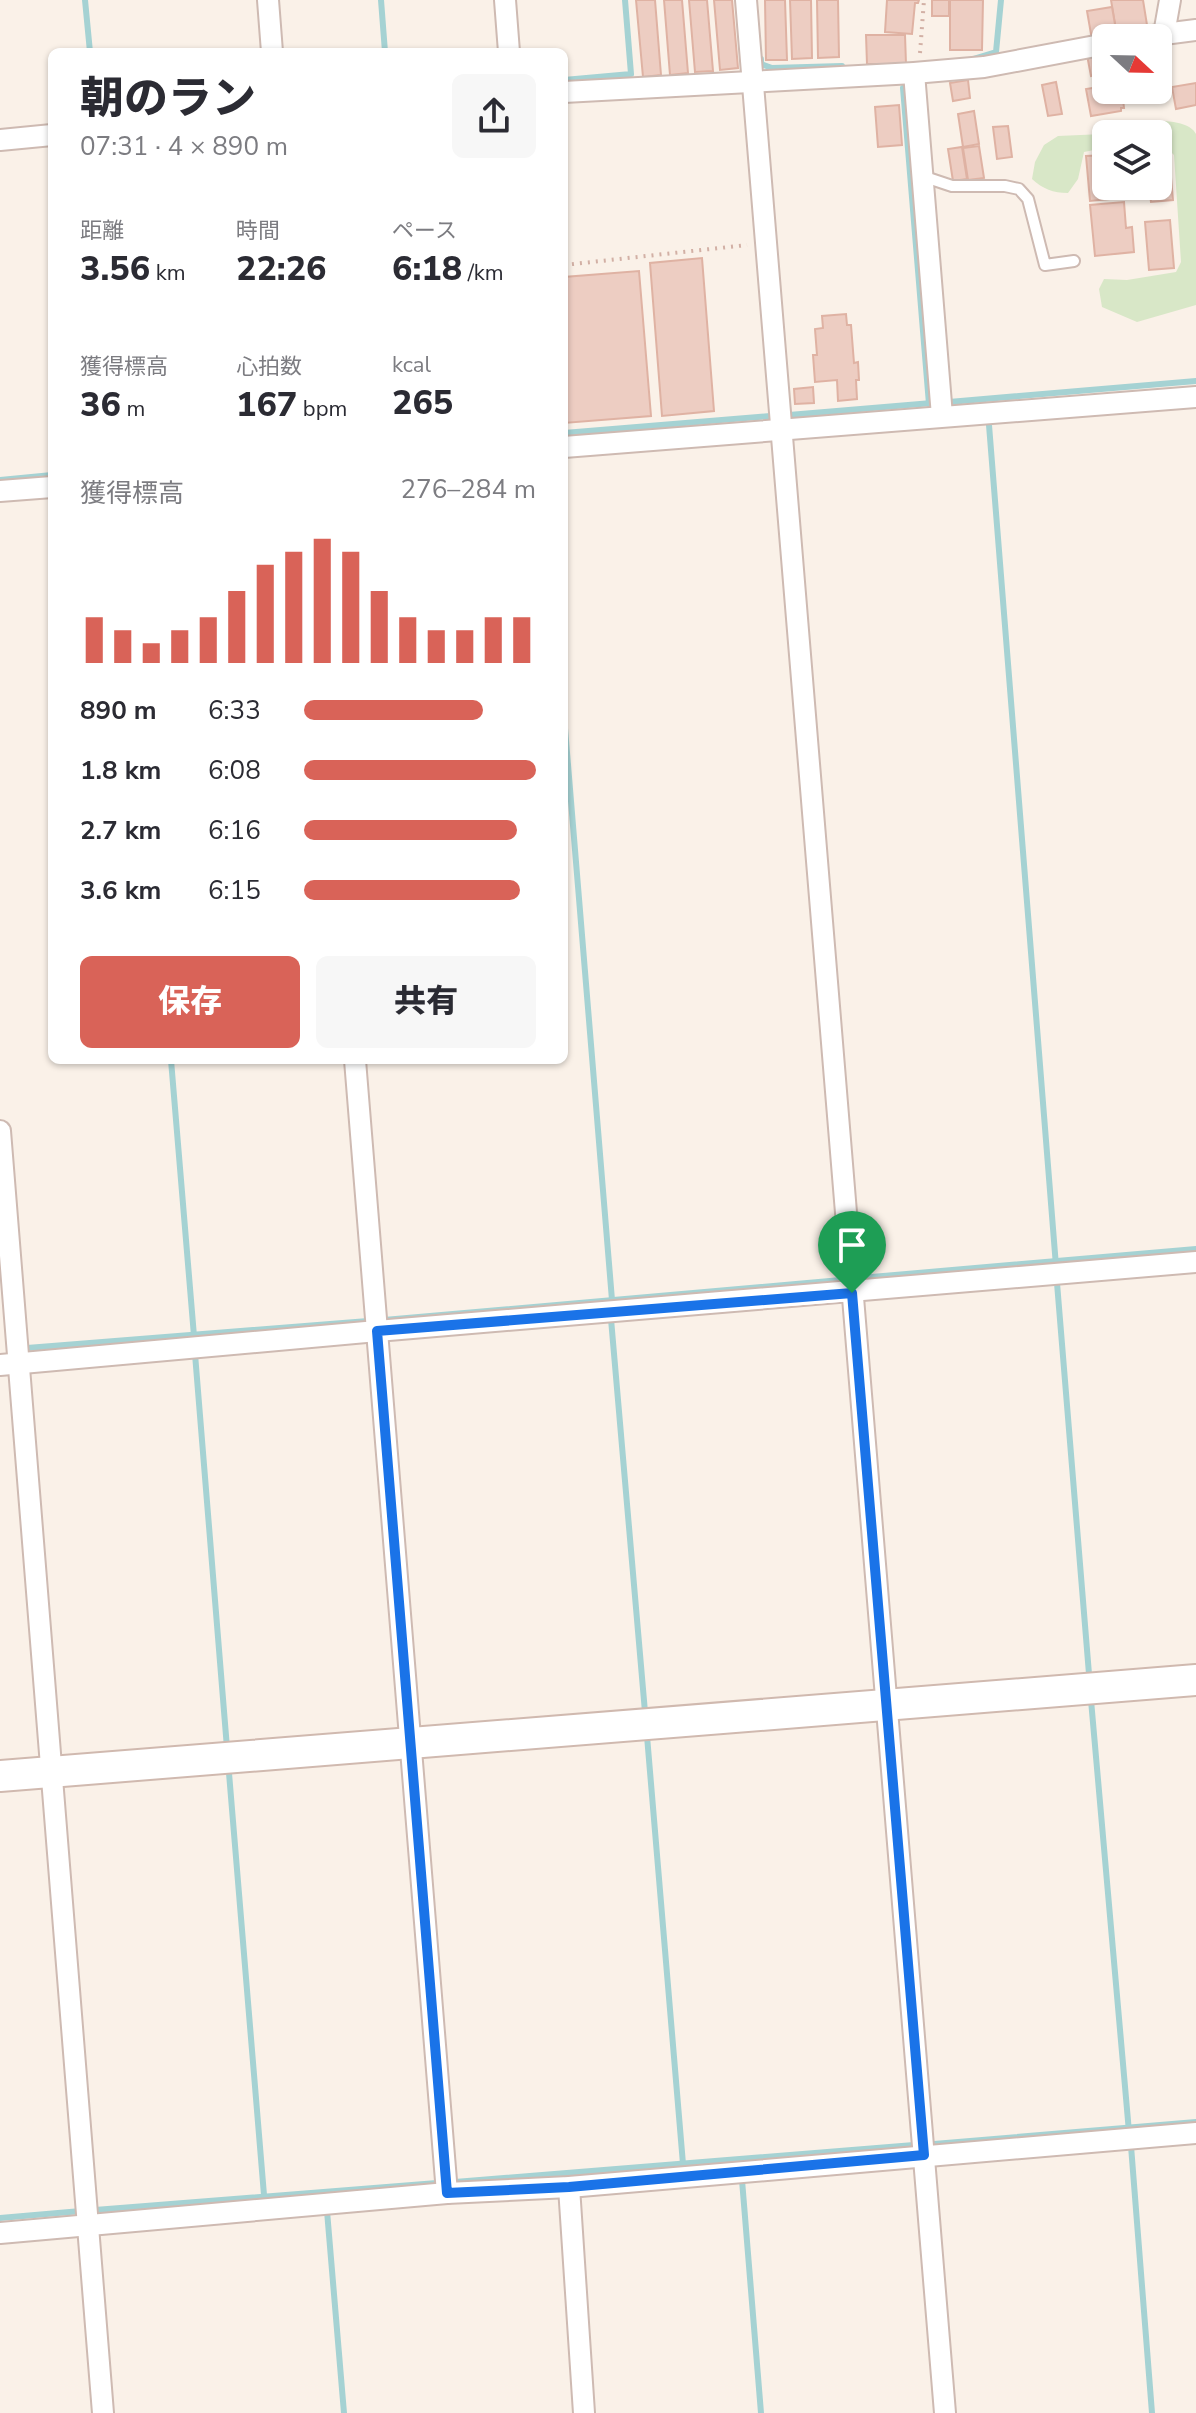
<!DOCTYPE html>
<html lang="ja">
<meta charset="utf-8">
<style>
body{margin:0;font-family:"Nunito Sans","Noto Sans JP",sans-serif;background:#f7f7f7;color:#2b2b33;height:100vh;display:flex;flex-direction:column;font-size:30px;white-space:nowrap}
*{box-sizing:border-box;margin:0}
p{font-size:26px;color:#7c7c81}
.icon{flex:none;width:44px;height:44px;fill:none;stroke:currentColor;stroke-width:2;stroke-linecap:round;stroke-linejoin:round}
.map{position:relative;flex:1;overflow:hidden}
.side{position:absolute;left:48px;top:48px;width:520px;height:1016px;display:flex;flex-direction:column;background:#fff;border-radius:12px;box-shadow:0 2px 6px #0004}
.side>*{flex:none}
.needle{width:52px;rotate:112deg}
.controls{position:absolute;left:1092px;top:24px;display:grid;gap:16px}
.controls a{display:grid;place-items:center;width:80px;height:80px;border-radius:12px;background:#fff;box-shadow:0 2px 6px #0004;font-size:40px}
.pin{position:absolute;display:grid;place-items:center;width:68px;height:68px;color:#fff;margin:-82px -34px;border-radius:50% 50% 50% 0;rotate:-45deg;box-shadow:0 0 8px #0007}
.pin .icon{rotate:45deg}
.round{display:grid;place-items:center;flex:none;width:84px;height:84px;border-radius:12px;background:#f7f7f7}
.head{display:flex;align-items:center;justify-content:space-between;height:136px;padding:0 32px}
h1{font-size:44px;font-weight:800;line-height:60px}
.metrics{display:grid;grid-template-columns:repeat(3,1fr);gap:12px;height:136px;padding:8px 32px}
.metrics div{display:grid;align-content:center}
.metrics b{font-size:34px;font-weight:800}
.metrics small{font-size:22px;font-weight:400}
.metrics p{font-size:22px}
.chart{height:224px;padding:16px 32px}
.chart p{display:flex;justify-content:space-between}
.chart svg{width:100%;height:144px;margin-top:8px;stroke:#d96358;stroke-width:6}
.action{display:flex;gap:16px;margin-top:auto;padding:16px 32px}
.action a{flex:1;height:92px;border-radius:12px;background:#d96358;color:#fff;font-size:32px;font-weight:800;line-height:92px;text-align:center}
.action a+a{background:#f7f7f7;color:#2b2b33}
ul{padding:0 32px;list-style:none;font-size:26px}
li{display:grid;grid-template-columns:128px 96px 1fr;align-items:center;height:60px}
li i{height:20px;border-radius:10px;background:#d96358}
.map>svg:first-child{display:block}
.green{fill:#d8e7c7}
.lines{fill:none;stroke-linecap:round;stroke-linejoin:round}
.stream{stroke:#a5d2d3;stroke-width:6}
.building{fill:#edcdc2;stroke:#dfb2a3;stroke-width:2}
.lane-casing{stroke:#cebab2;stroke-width:14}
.street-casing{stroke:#cebab2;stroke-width:24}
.secondary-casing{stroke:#d0b9af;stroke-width:34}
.path{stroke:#d2b0a5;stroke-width:4;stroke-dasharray:2 6;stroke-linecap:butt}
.lane{stroke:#fff;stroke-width:10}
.street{stroke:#fff;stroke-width:20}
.secondary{stroke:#fff;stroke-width:30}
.route-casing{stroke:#fff;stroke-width:16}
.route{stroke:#1a73e8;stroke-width:10}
</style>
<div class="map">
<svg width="1196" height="2413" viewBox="0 0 1196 2413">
<rect width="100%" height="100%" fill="#faf1e8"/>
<path class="green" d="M1165,121C1176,122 1191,124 1196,134V305L1137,322L1102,307L1099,289L1104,279L1127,280L1176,272L1181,262L1174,155L1168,149L1158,151V134H1106V150L1099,149L1084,152L1078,179L1068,193C1053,193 1043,189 1032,179L1035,162L1044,145L1058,136L1103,134L1134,123Z"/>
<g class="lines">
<g class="stream">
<polyline points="85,0 90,52"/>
<polyline points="381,0 385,52"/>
<polyline points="761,59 761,64 772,68 842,66"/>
<polyline points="973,59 996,52 1001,0"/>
<polyline points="564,80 631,74 625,0"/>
<polyline points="903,88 929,404"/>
<polyline points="949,402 1196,381"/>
<polyline points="789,415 932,403"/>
<polyline points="989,425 1056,1266"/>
<polyline points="564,433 770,416"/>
<polyline points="0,480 52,475"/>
<polyline points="564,716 612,1300"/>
<polyline points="171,1060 194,1336"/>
<polyline points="860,1278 1196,1249"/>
<polyline points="1057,1283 1089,1674"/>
<polyline points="611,1319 645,1712"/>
<polyline points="384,1320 841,1280"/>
<polyline points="27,1348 368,1321"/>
<polyline points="195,1354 227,1748"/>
<polyline points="1091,1700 1129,2132"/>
<polyline points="647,1736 683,2164"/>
<polyline points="229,1773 264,2195"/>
<polyline points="934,2144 1196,2122"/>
<polyline points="1131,2146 1152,2413"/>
<polyline points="742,2180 761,2413"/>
<polyline points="455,2182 914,2145"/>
<polyline points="95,2210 437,2183"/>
<polyline points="327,2211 344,2413"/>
<polyline points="0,2218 81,2211"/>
</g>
</g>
<g class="building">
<polygon points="636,0 655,0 661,75 643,77"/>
<polygon points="664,0 682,0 688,73 670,75"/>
<polygon points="689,0 707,0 713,71 695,72"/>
<polygon points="714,0 732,0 738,68 720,70"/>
<polygon points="765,0 785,0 787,60 766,60"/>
<polygon points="790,0 811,0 812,58 792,59"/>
<polygon points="817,0 838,0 839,57 818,58"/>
<polygon points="887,0 919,0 918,3 915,3 912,34 885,32"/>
<rect x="932" y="0" width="17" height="16"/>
<polygon points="950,0 983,0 982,50 950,50"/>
<polygon points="1111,0 1143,0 1147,25 1116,30"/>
<polygon points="1112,7 1116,30 1091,34 1087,11"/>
<polygon points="866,35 905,35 906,64 867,64"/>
<polygon points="1106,52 1106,73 1091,76 1087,55"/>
<polygon points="968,80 970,98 953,101 950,83"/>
<polygon points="1056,82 1062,114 1048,116 1042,85"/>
<polygon points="1196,83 1196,105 1176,109 1172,87"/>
<polygon points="1099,87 1100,94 1122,90 1124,108 1121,108 1121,111 1091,116 1086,89"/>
<polygon points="899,105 902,145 878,147 875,107"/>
<polygon points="974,111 979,144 963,147 958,114"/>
<polygon points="1008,126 1012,157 997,159 993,127"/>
<polygon points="979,146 984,178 968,180 963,148"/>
<polygon points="962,147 967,179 953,181 948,149"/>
<polygon points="1106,155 1106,186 1118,186 1119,198 1090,201 1086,156"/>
<polygon points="1169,155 1173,200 1151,202 1149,186 1158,186 1158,156"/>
<polygon points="1124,202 1126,228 1132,227 1134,252 1095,256 1090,205"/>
<polygon points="1170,220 1174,268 1149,270 1145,222"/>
<polygon points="702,258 714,411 662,416 650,263"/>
<polygon points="639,271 651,416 564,423 564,277"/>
<polygon points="846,314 847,325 851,325 854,363 858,362 859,380 856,380 857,399 838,401 837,380 815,382 813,355 817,355 815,329 823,328 822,316"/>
<polygon points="813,387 814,403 795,404 794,389"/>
</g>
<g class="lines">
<g class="lane-casing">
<polyline id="lane" points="922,176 952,186 1005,186 1019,189 1028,199 1045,265 1074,261"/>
</g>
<g class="street-casing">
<g id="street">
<polyline points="268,0 272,52"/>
<polyline points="505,0 509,52"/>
<polyline points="746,0 945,2413"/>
<polyline points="1164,34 1196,30"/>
<polyline points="1140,38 1164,34 1170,0"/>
<polyline points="914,73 942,416"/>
<polyline points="564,92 914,73 984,67 1106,44"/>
<polyline points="0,140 52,135"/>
<polyline points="564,447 1196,397"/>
<polyline points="0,491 52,487"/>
<polyline points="355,1060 447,2193"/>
<polyline points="0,1131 103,2413"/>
<polyline points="0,1365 377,1331 1196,1262"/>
<polyline points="569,2187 584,2413"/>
<polyline points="0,2233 447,2193 569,2187 1196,2133"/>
</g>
</g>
<g class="secondary-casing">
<polyline id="secondary" points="0,1776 1196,1680"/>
</g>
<g class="path">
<polyline points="920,53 924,0"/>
<polyline points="564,265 747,245"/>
</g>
<use href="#lane" class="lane"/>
<use href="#street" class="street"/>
<use href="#secondary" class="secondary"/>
</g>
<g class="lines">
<g class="route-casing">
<polygon id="route" points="852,1293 924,2155 569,2187 447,2193 377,1331"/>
</g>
<use href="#route" class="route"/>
</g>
</svg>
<div class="controls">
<a><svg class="needle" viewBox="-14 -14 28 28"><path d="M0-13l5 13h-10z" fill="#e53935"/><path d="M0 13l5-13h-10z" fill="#7c7c81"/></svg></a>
<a><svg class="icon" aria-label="layers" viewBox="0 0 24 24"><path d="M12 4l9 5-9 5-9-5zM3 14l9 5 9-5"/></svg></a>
</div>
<div class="pin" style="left:852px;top:1293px;background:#1e9e55"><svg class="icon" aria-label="arrive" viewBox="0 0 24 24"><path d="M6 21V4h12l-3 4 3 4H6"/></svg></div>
<section class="side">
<div class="head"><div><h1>朝のラン</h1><p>07:31 · 4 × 890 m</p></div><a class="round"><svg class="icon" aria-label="share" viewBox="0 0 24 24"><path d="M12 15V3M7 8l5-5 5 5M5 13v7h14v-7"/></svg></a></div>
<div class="metrics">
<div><p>距離</p><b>3.56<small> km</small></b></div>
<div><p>時間</p><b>22:26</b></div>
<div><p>ペース</p><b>6:18<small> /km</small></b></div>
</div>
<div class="metrics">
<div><p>獲得標高</p><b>36<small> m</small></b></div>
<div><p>心拍数</p><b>167<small> bpm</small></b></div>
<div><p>kcal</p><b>265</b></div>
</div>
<div class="chart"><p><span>獲得標高</span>276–284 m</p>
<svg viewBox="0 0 160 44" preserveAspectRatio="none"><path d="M5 44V30M15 44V34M25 44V38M35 44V34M45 44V30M55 44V22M65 44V14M75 44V10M85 44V6M95 44V10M105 44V22M115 44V30M125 44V34M135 44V34M145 44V30M155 44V30"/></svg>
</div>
<ul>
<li><b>890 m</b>6:33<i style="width:77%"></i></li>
<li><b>1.8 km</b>6:08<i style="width:100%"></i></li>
<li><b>2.7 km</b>6:16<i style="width:92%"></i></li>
<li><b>3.6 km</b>6:15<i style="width:93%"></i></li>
</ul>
<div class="action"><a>保存</a><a>共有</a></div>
</section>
</div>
